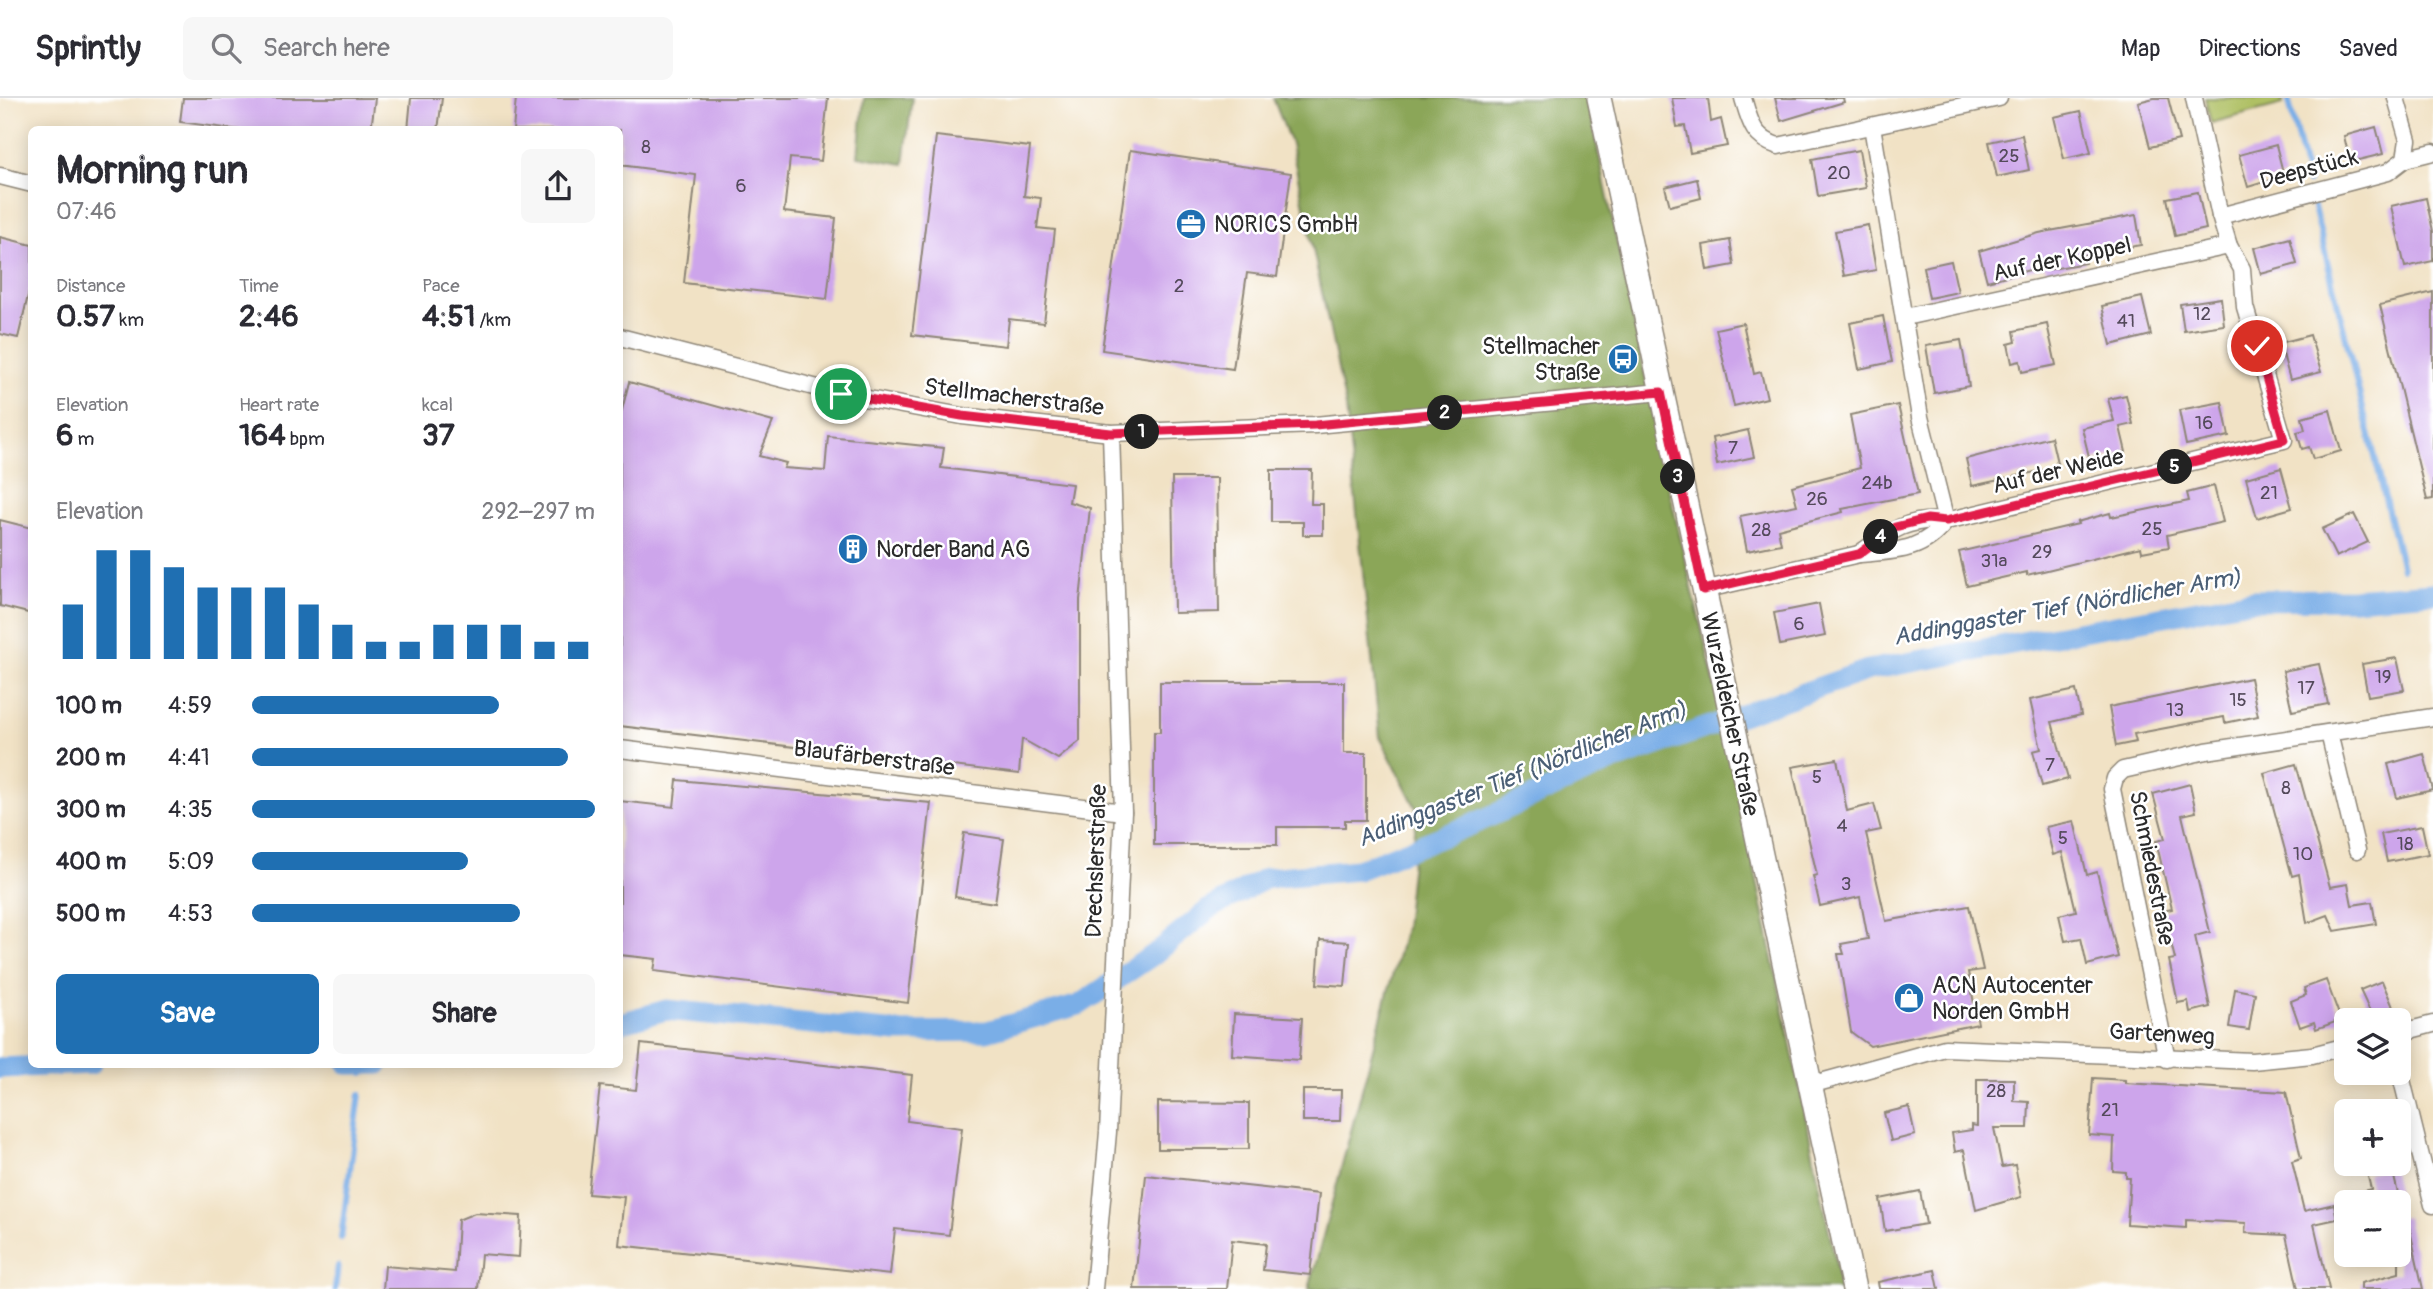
<!DOCTYPE html>
<meta charset="utf-8">
<style>
body{margin:0;font-family:Pangolin,sans-serif;background:#f7f7f7;color:#2b2b33;height:100vh;display:flex;flex-direction:column;font-size:26px;white-space:nowrap}
*{box-sizing:border-box;margin:0}
p{font-size:23px;color:#7c7c81}
.icon{flex:none;width:38px;height:38px;fill:none;stroke:currentColor;stroke-width:2;stroke-linecap:round;stroke-linejoin:round}
.map{position:relative;flex:1;overflow:hidden}
.sheet{position:absolute;left:28px;top:28px;width:595px;height:942px;display:flex;flex-direction:column;background:#fff;border-radius:10px;box-shadow:0 4px 18px #0003}
.sheet>*{flex:none}
.buttons{position:absolute;left:2334px;top:910px;display:grid;gap:14px}
.buttons a{display:grid;place-items:center;width:77px;height:77px;border-radius:10px;background:#fff;box-shadow:0 4px 18px #0003;font-size:35px}
.pin{position:absolute;display:grid;place-items:center;width:60px;height:60px;color:#fff;margin:-30px;border:4px solid #fff;border-radius:50%;box-shadow:0 2px 7px #0007}
.km{position:absolute;width:35px;height:35px;margin:-18px;border-radius:50%;background:#222;color:#fff;font-size:19px;line-height:35px;text-align:center}
.round{display:grid;place-items:center;flex:none;width:74px;height:74px;border-radius:10px;background:#f7f7f7}
.head{display:flex;align-items:center;justify-content:space-between;height:119px;padding:0 28px}
h1{font-size:38px;font-weight:700;line-height:52px}
.figures{display:grid;grid-template-columns:repeat(3,1fr);gap:10px;height:119px;padding:7px 28px}
.figures div{display:grid;align-content:center}
.figures b{font-size:30px;font-weight:700}
.figures small{font-size:19px;font-weight:400}
.figures p{font-size:19px}
.chart{height:196px;padding:14px 28px}
.chart p{display:flex;justify-content:space-between}
.chart svg{width:100%;height:126px;margin-top:7px;stroke:#1f6fb2;stroke-width:6}
.button{display:flex;gap:14px;margin-top:auto;padding:14px 28px}
.button a{flex:1;height:80px;border-radius:10px;background:#1f6fb2;color:#fff;font-size:28px;font-weight:700;line-height:80px;text-align:center}
.button a+a{background:#f7f7f7;color:#2b2b33}
ul{padding:0 28px;list-style:none;font-size:23px}
li{display:grid;grid-template-columns:112px 84px 1fr;align-items:center;height:52px}
li i{height:18px;border-radius:9px;background:#1f6fb2}
header{display:flex;align-items:center;gap:42px;box-sizing:border-box;height:98px;padding:0 35px;background:#fff;border-bottom:2px solid #e1e1e2}
header strong{font-size:33px}
nav{display:flex;gap:38px;margin-inline-start:auto;font-size:24px}
.search{width:490px;height:63px;background:#f7f7f7;display:flex;align-items:center;gap:18px;box-sizing:border-box;padding:0 24px;border-radius:10px;color:#7c7c81;font-size:26px}
.map>svg:first-child{display:block}
.green{fill:#afc063;stroke:#6d7647;stroke-width:2}
.forest{fill:#8ba659;stroke:#5b6842;stroke-width:2}
.lines{fill:none;stroke-linecap:round;stroke-linejoin:round}
.stream{stroke:#7aaee7;stroke-width:6}
.canal{stroke:#7aaee7;stroke-width:21}
.building{fill:#cda5eb}
.street-casing{stroke:#8e8678;stroke-width:19}
.secondary-casing{stroke:#8e8678;stroke-width:26}
.street{stroke:#fff;stroke-width:16}
.secondary{stroke:#fff;stroke-width:23}
.route-casing{stroke:#fff;stroke-width:14}
.route{stroke:#e11d48;stroke-width:9}
.labels{text-anchor:middle;dominant-baseline:central;stroke-width:5;stroke-linejoin:round;paint-order:stroke}
.number-label{font-size:19px;fill:#544a5b}
.street-label{font-size:23px;fill:#2b2b2b;stroke:#fff}
.poi-label{font-size:23px;fill:#2b2b2b;stroke:#fff;text-anchor:start}
.water-label{font-size:24px;font-style:italic;fill:#4b5f76;stroke:#fff}
</style>
<header>
<strong>Sprintly</strong>
<div class="search"><svg class="icon" aria-label="search" viewBox="0 0 24 24"><circle cx="10" cy="10" r="6"/><path d="M15 15l6 6"/></svg>Search here</div>
<nav><a>Map</a><a>Directions</a><a>Saved</a></nav>
</header>
<div class="map">
<svg width="2433" height="1191" viewBox="0 0 2433 1191">
<rect width="100%" height="100%" fill="#fff"/>
<filter id="ink" filterUnits="userSpaceOnUse"><feTurbulence type="fractalNoise" baseFrequency=".0143" numOctaves="2"/><feDisplacementMap in="SourceGraphic" scale="14" xChannelSelector="R" yChannelSelector="G"/><feConvolveMatrix kernelMatrix="1 2 1 2 8 2 1 2 1" color-interpolation-filters="sRGB"/></filter>
<filter id="wash" filterUnits="userSpaceOnUse"><feTurbulence type="fractalNoise" baseFrequency=".00686" numOctaves="4" result="noise"/><feDisplacementMap in="SourceGraphic" scale="28" xChannelSelector="R" yChannelSelector="G"/><feGaussianBlur stdDeviation="1.57" result="paint"/><feColorMatrix in="noise" values="0 0 0 0 0 0 0 0 0 0 0 0 0 0 0 0 0 1.4 0 .05"/><feComposite in="paint" operator="in"/></filter>
<g filter="url(#wash)">
<rect width="100%" height="100%" fill="#f1e2c5"/>
<polygon class="green" points="2205,0 2282,0 2283,6 2211,25"/>
<g class="forest">
<polygon points="864,0 912,0 904,66 858,58"/>
<polygon points="1273,0 1587,0 1668,388 1730,652 1841,1191 1309,1191 1405,830 1417,712 1380,639 1346,309 1291,46"/>
</g>
<g class="lines">
<g class="stream">
<polyline points="2288,0 2308,84"/>
<polyline points="2313,105 2402,470"/>
<polyline points="363,975 364,967"/>
<polyline points="341,1140 360,996"/>
<polyline points="335,1191 338,1168"/>
</g>
<g class="canal">
<polyline points="620,925 666,912 897,934 987,933 1079,907 1156,855 1208,812 1266,780 1358,772 1471,727 1612,663 1868,572 2253,502 2353,501 2433,495"/>
<polyline points="348,966 379,966"/>
<polyline points="0,970 91,966"/>
</g>
</g>
<g id="blocks">
<g class="building">
<polygon points="183,0 375,0 371,32 240,32 180,24"/>
<polygon points="411,0 442,0 438,32 408,32"/>
<polygon points="516,0 828,0 821,63 790,60 784,114 836,120 827,201 684,185 696,77 620,67 620,32 513,32"/>
<polygon points="1672,0 1708,0 1711,24 1721,21 1727,48 1690,55 1685,28 1677,29"/>
<polygon points="1775,0 1843,0 1844,4 1781,23"/>
<polygon points="2154,0 2168,0 2179,42 2150,49 2138,4"/>
<polygon points="2081,13 2091,55 2064,61 2054,19"/>
<polygon points="2376,29 2383,56 2350,64 2344,38"/>
<polygon points="2022,37 2029,72 1997,79 1989,44"/>
<polygon points="936,38 1030,49 1024,98 1041,100 1037,130 1055,132 1044,225 1009,221 1006,248 912,237"/>
<polygon points="2276,47 2284,78 2248,89 2239,57"/>
<polygon points="1130,52 1291,75 1277,179 1247,175 1233,271 1102,252"/>
<polygon points="1859,52 1866,90 1818,98 1812,61"/>
<polygon points="1697,81 1701,100 1670,108 1665,89"/>
<polygon points="2198,94 2206,131 2175,138 2167,100"/>
<polygon points="2426,100 2433,133 2433,163 2405,169 2391,108"/>
<polygon points="2136,117 2141,147 2083,157 2085,165 2046,172 2045,168 1987,183 1979,153 2039,135"/>
<polygon points="1868,127 1876,172 1844,178 1835,133"/>
<polygon points="0,139 32,147 32,181 18,240 0,236"/>
<polygon points="2290,140 2297,166 2261,176 2254,150"/>
<polygon points="1730,142 1734,167 1707,172 1703,147"/>
<polygon points="1951,163 1958,194 1929,200 1923,169"/>
<polygon points="2433,194 2433,401 2427,402 2380,207"/>
<polygon points="2142,199 2151,237 2111,247 2102,208"/>
<polygon points="2221,200 2224,227 2184,233 2180,206"/>
<polygon points="1883,218 1892,264 1859,271 1850,225"/>
<polygon points="1743,225 1754,276 1761,274 1767,300 1734,308 1716,231"/>
<polygon points="2047,226 2056,267 2022,274 2020,263 2012,265 2008,246 2016,244 2014,233"/>
<polygon points="2310,237 2321,274 2290,282 2280,245"/>
<polygon points="1961,242 1969,288 1934,295 1926,248"/>
<polygon points="629,284 773,324 759,358 786,365 784,370 825,373 828,338 944,350 941,370 1072,386 1069,404 1090,410 1080,502 1080,643 1058,661 1022,641 1019,676 620,628 620,320"/>
<polygon points="2126,297 2133,326 2120,329 2126,354 2090,363 2082,330 2114,323 2108,301"/>
<polygon points="2222,304 2229,338 2186,347 2179,312"/>
<polygon points="1898,307 1918,396 1842,411 1843,414 1778,431 1781,446 1747,453 1740,418 1797,407 1792,388 1860,370 1850,317"/>
<polygon points="2330,312 2341,353 2313,361 2309,349 2302,351 2297,334 2305,332 2302,320"/>
<polygon points="1748,332 1754,359 1717,367 1712,340"/>
<polygon points="2051,339 2058,369 1972,388 1966,361"/>
<polygon points="2281,370 2292,410 2257,420 2246,380"/>
<polygon points="1271,372 1312,372 1311,406 1323,406 1323,437 1303,437 1303,424 1271,424"/>
<polygon points="1172,380 1217,380 1219,514 1174,515"/>
<polygon points="2214,388 2223,424 2167,437 2169,449 2142,454 2141,449 2027,477 2027,474 1967,488 1959,454 2078,426 2077,424 2110,415 2111,419 2189,403 2187,395"/>
<polygon points="2354,416 2368,444 2336,459 2322,431"/>
<polygon points="0,422 32,430 32,516 0,508"/>
<polygon points="1819,506 1825,538 1780,547 1774,515"/>
<polygon points="2397,560 2404,592 2368,598 2362,566"/>
<polygon points="2319,566 2328,606 2292,613 2283,573"/>
<polygon points="2250,580 2258,618 2225,625 2224,619 2134,636 2136,644 2116,648 2109,609"/>
<polygon points="1160,584 1344,584 1344,655 1366,655 1366,722 1345,722 1345,729 1277,729 1277,747 1154,747 1154,634 1160,634"/>
<polygon points="2076,592 2081,617 2052,624 2068,681 2042,688 2033,653 2041,651 2030,602"/>
<polygon points="2424,656 2433,692 2397,700 2388,666"/>
<polygon points="1837,661 1847,713 1874,706 1881,732 1866,735 1886,823 1969,808 1983,872 1968,874 1978,926 1870,948 1851,934 1838,856 1844,856 1841,846 1868,841 1860,799 1820,808 1813,778 1817,777 1792,669"/>
<polygon points="2296,666 2330,789 2348,786 2352,807 2372,804 2376,826 2335,833 2328,817 2307,825 2299,776 2292,778 2264,675"/>
<polygon points="677,682 931,705 908,905 654,873 656,861 620,857 620,703 674,709"/>
<polygon points="2190,686 2196,714 2182,717 2210,834 2195,838 2210,909 2190,914 2188,903 2178,905 2169,862 2175,861 2163,813 2172,811 2156,743 2165,741 2153,696"/>
<polygon points="2074,723 2087,777 2097,774 2118,859 2087,867 2081,840 2065,843 2059,817 2076,813 2062,754 2053,757 2046,729"/>
<polygon points="2422,728 2428,756 2387,764 2381,736"/>
<polygon points="964,735 1004,741 995,805 955,799"/>
<polygon points="1320,842 1349,844 1345,888 1317,886"/>
<polygon points="2326,882 2341,922 2316,931 2314,924 2300,929 2291,903 2306,897 2304,890"/>
<polygon points="2382,883 2393,909 2372,918 2360,892"/>
<polygon points="2235,891 2255,895 2249,932 2229,929"/>
<polygon points="1234,916 1302,920 1299,962 1232,957"/>
<polygon points="641,946 912,977 907,1023 962,1030 949,1137 895,1131 890,1177 619,1147 624,1099 588,1096 600,988 636,992"/>
<polygon points="2093,980 2125,982 2125,985 2286,994 2301,1060 2292,1063 2304,1113 2334,1106 2337,1121 2314,1126 2329,1191 2298,1191 2286,1137 2245,1135 2246,1125 2186,1122 2186,1130 2127,1126 2130,1080 2126,1080 2126,1074 2113,1073 2114,1039 2089,1037"/>
<polygon points="1977,981 2014,981 2014,1003 2029,1004 2028,1030 1994,1030 2002,1069 2015,1067 2021,1099 1976,1112 1964,1052 1955,1054 1952,1035 1972,1032 1972,1027 1977,1028"/>
<polygon points="1303,992 1341,992 1340,1023 1303,1023"/>
<polygon points="1158,1004 1249,1005 1249,1051 1158,1051"/>
<polygon points="1909,1009 1915,1037 1891,1043 1884,1015"/>
<polygon points="2392,1070 2399,1100 2381,1104 2342,1104 2342,1098 2371,1091 2367,1075"/>
<polygon points="1146,1077 1319,1096 1310,1177 1263,1172 1266,1146 1232,1142 1227,1191 1134,1191"/>
<polygon points="1920,1093 1926,1126 1885,1133 1880,1101"/>
<polygon points="475,1115 521,1118 519,1159 481,1156 478,1191 383,1191 385,1168 455,1174 458,1122"/>
<polygon points="2407,1119 2423,1191 2361,1191 2361,1185 2399,1175 2399,1120"/>
<polygon points="1935,1172 1939,1191 1879,1191 1878,1184"/>
</g>
</g>
</g>
<g filter="url(#ink)">
<use href="#blocks" fill-opacity="0" stroke="#8e8678" stroke-width="2"/>
<g class="lines">
<g class="street-casing">
<g id="street">
<path d="M1743,0C1750,24 1753,40 1778,48L1999,0"/>
<polyline points="1872,28 1920,319 1946,423"/>
<polyline points="2405,61 2433,54"/>
<polyline points="0,78 32,86"/>
<polyline points="2220,118 2388,74 2405,61 2408,42 2396,0"/>
<polyline points="1905,219 2229,148"/>
<polyline points="620,239 841,296 962,318 1111,335 1315,327 1661,294"/>
<path d="M1946,423C1923,454 1895,453 1859,456C1889,434 1907,419 1946,423L2284,342L2245,209L2242,171L2229,148L2220,118L2194,0"/>
<polyline points="1703,492 1859,456"/>
<polyline points="2329,635 2357,752"/>
<polyline points="620,651 1123,714"/>
<polyline points="2399,935 2433,926"/>
<polyline points="2167,961 2112,691 2115,680 2123,672 2206,653 2433,619"/>
<polyline points="2399,970 2433,1107"/>
<polyline points="1810,987 1945,950 2252,963 2312,957 2347,948"/>
<polyline points="1094,1191 1108,1034 1123,714 1111,335"/>
</g>
</g>
<g class="secondary-casing">
<polyline id="secondary" points="1599,0 1854,1191"/>
</g>
<use href="#street" class="street"/>
<use href="#secondary" class="secondary"/>
</g>
</g>
<g class="lines" filter="url(#ink)">
<g class="route-casing">
<polyline id="route" points="841,296 962,318 1111,335 1315,327 1661,294 1703,492 1859,456 1895,429 1927,421 1946,423 2284,342 2257,248"/>
</g>
<use href="#route" class="route"/>
</g>
<defs>
<g id="office-disc" transform="scale(1.575)"><circle r="9.5" fill="#1f6fb2" stroke="#fff"/><path d="M-6-3h4V-5.5h4V-3h4V5H-6ZM-1-4.5V-3h2v-1.5ZM-6 0V1H6V0Z" fill="#fff"/></g>
<g id="bus-disc" transform="scale(1.575)"><circle r="9.5" fill="#1f6fb2" stroke="#fff"/><path d="M-5-6H5V4H4V6H2V4H-2V6H-4V4H-5ZM-3.5-4V0h7V-4ZM-3.5 1.2v1.5H-2V1.2ZM2 1.2v1.5H3.5V1.2Z" fill="#fff"/></g>
<g id="building-disc" transform="scale(1.575)"><circle r="9.5" fill="#1f6fb2" stroke="#fff"/><path d="M-4-6H4V6H1V3H-1V6H-4ZM-2.5-4.3h1.7v1.8h-1.7ZM.8-4.3h1.7v1.8H.8ZM-2.5-1h1.7V.8h-1.7ZM.8-1h1.7V.8H.8Z" fill="#fff"/></g>
<g id="shop-disc" transform="scale(1.575)"><circle r="9.5" fill="#1f6fb2" stroke="#fff"/><path d="M-5-2.5h2.3a2.7 3.5 0 0 1 5.4 0H5L5.5 6h-11ZM-1.5-2.5h3a1.5 2.3 0 0 0-3 0Z" fill="#fff"/></g>
</defs>
<g fill-rule="evenodd">
<use href="#office-disc" x="1191" y="126"/>
<use href="#bus-disc" x="1623" y="261"/>
<use href="#building-disc" x="853" y="451"/>
<use href="#shop-disc" x="1909" y="900"/>
</g>
<g class="labels">
<g class="number-label">
<text x="646" y="49">8</text>
<text x="2009" y="58">25</text>
<text x="1839" y="75">20</text>
<text x="741" y="88">6</text>
<text x="1179" y="188">2</text>
<text x="2202" y="216">12</text>
<text x="2126" y="223">41</text>
<text x="2204" y="325">16</text>
<text x="1733" y="350">7</text>
<text x="1877" y="385">24b</text>
<text x="2269" y="395">21</text>
<text x="1817" y="401">26</text>
<text x="2152" y="431">25</text>
<text x="1761" y="432">28</text>
<text x="2042" y="454">29</text>
<text x="1994" y="463">31a</text>
<text x="1799" y="526">6</text>
<text x="2383" y="579">19</text>
<text x="2306" y="590">17</text>
<text x="2238" y="602">15</text>
<text x="2175" y="612">13</text>
<text x="2050" y="667">7</text>
<text x="1817" y="679">5</text>
<text x="2286" y="690">8</text>
<text x="1842" y="728">4</text>
<text x="2063" y="740">5</text>
<text x="2405" y="746">18</text>
<text x="2303" y="756">10</text>
<text x="1846" y="786">3</text>
<text x="1996" y="993">28</text>
<text x="2110" y="1012">21</text>
</g>
<g class="street-label">
<text transform="translate(2309 71) rotate(-15)">Deepstück</text>
<text transform="translate(2062 161) rotate(-12)">Auf der Koppel</text>
<text transform="translate(1014 299) rotate(7)">Stellmacherstraße</text>
<text transform="translate(2058 373) rotate(-13)">Auf der Weide</text>
<text transform="translate(1730 616) rotate(78)">Wurzeldeicher Straße</text>
<text transform="translate(874 660) rotate(7)">Blaufärberstraße</text>
<text transform="translate(1096 763) rotate(-88)">Drechslerstraße</text>
<text transform="translate(2152 770) rotate(79)">Schmiedestraße</text>
<text transform="translate(2162 936) rotate(3)">Gartenweg</text>
</g>
<g class="poi-label">
<text x="1214" y="126">NORICS GmbH</text>
<text x="1600" y="248" text-anchor="end">Stellmacher<tspan x="1600" dy="26">Straße</tspan></text>
<text x="876" y="451">Norder Band AG</text>
<text x="1932" y="887">ACN Autocenter<tspan x="1932" dy="26">Norden GmbH</tspan></text>
</g>
<g class="water-label">
<text transform="translate(2067 509) rotate(-10)">Addinggaster Tief (Nördlicher Arm)</text>
<text transform="translate(1522 676) rotate(-22)">Addinggaster Tief (Nördlicher Arm)</text>
</g>
</g>
</svg>
<div class="buttons">
<a><svg class="icon" aria-label="layers" viewBox="0 0 24 24"><path d="M12 4l9 5-9 5-9-5zM3 14l9 5 9-5"/></svg></a>
<a>+</a>
<a>−</a>
</div>
<div class="pin" style="left:841px;top:296px;background:#1e9e55"><svg class="icon" aria-label="arrive" viewBox="0 0 24 24"><path d="M6 21V4h12l-3 4 3 4H6"/></svg></div>
<div class="pin" style="left:2257px;top:248px;background:#d93025"><svg class="icon" aria-label="check" viewBox="0 0 24 24"><path d="M5 12l5 5 9-10"/></svg></div>
<b class="km" style="left:1142px;top:334px">1</b>
<b class="km" style="left:1445px;top:315px">2</b>
<b class="km" style="left:1678px;top:379px">3</b>
<b class="km" style="left:1881px;top:439px">4</b>
<b class="km" style="left:2175px;top:369px">5</b>
<section class="sheet">
<div class="head"><div><h1>Morning run</h1><p>07:46</p></div><a class="round"><svg class="icon" aria-label="share" viewBox="0 0 24 24"><path d="M12 15V3M7 8l5-5 5 5M5 13v7h14v-7"/></svg></a></div>
<div class="figures">
<div><p>Distance</p><b>0.57<small> km</small></b></div>
<div><p>Time</p><b>2:46</b></div>
<div><p>Pace</p><b>4:51<small> /km</small></b></div>
</div>
<div class="figures">
<div><p>Elevation</p><b>6<small> m</small></b></div>
<div><p>Heart rate</p><b>164<small> bpm</small></b></div>
<div><p>kcal</p><b>37</b></div>
</div>
<div class="chart"><p><span>Elevation</span>292–297 m</p>
<svg viewBox="0 0 160 44" preserveAspectRatio="none"><path d="M5 44V25M15 44V6M25 44V6M35 44V12M45 44V19M55 44V19M65 44V19M75 44V25M85 44V32M95 44V38M105 44V38M115 44V32M125 44V32M135 44V32M145 44V38M155 44V38"/></svg>
</div>
<ul>
<li><b>100 m</b>4:59<i style="width:72%"></i></li>
<li><b>200 m</b>4:41<i style="width:92%"></i></li>
<li><b>300 m</b>4:35<i style="width:100%"></i></li>
<li><b>400 m</b>5:09<i style="width:63%"></i></li>
<li><b>500 m</b>4:53<i style="width:78%"></i></li>
</ul>
<div class="button"><a>Save</a><a>Share</a></div>
</section>
</div>
